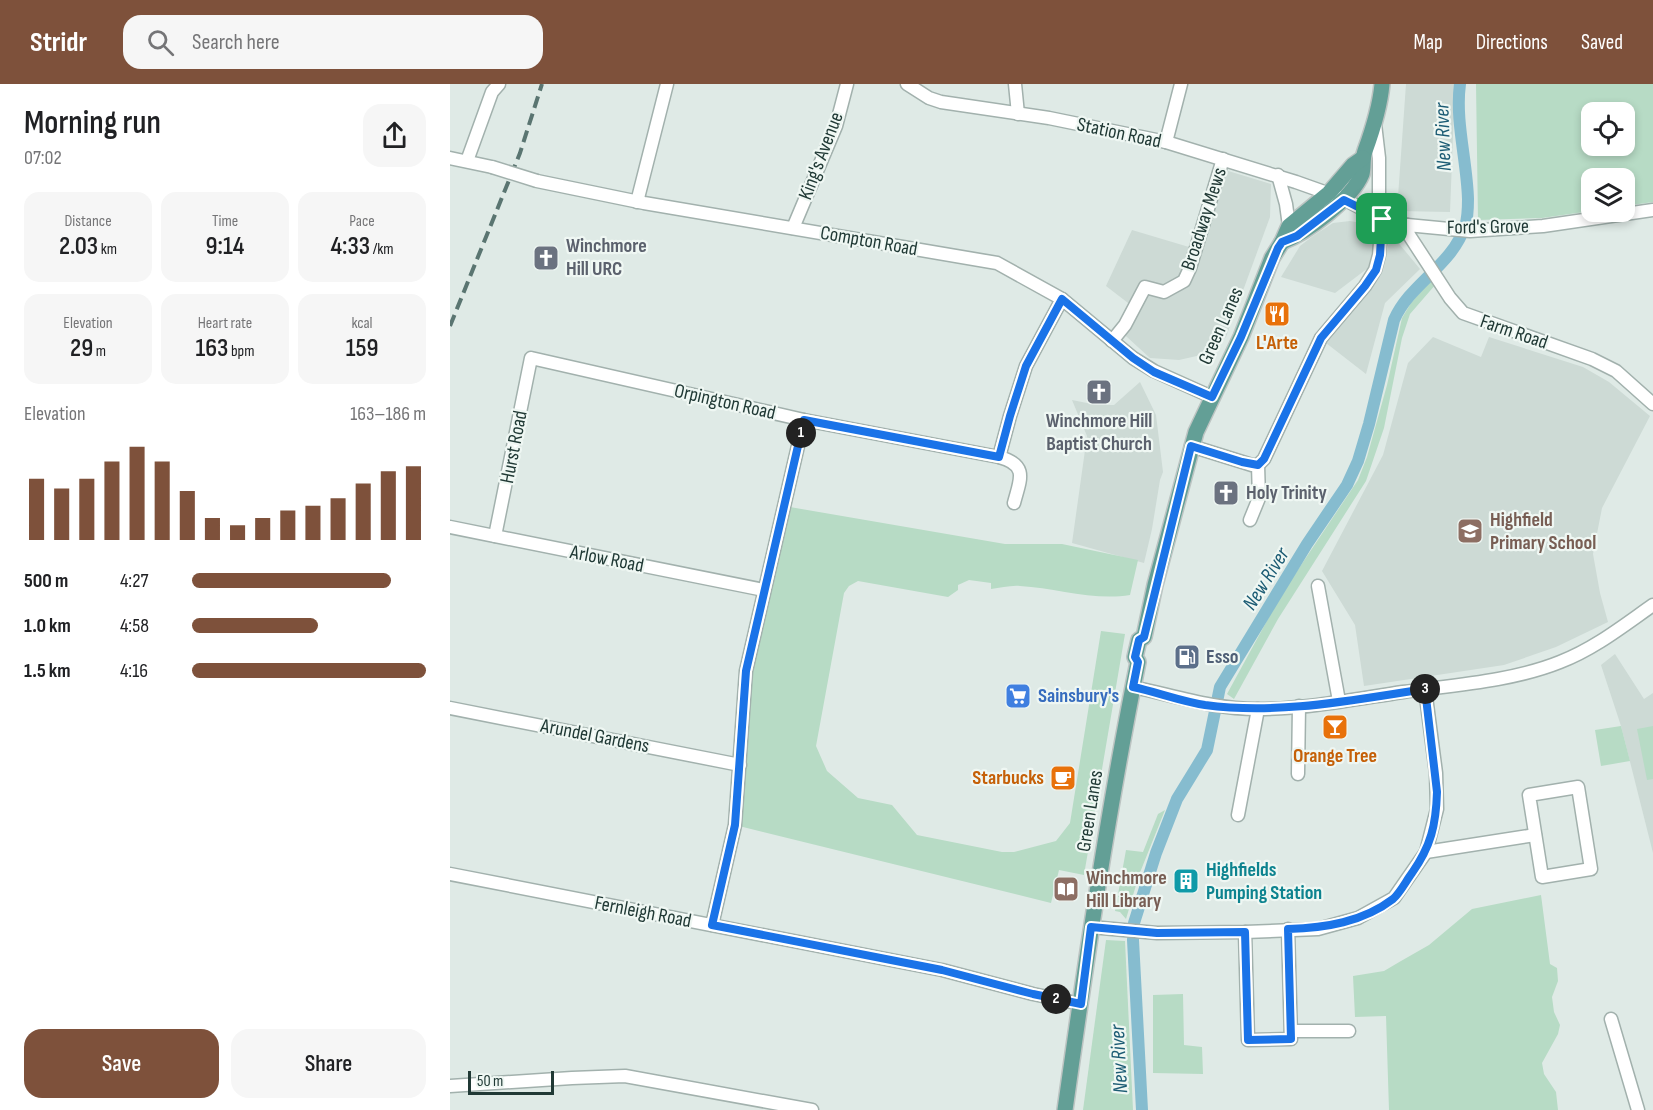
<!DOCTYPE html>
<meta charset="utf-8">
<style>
body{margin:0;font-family:"Sofia Sans Condensed",sans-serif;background:#f6f6f6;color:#202124;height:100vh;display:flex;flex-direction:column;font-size:22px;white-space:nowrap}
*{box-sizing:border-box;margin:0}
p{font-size:20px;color:#757577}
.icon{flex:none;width:33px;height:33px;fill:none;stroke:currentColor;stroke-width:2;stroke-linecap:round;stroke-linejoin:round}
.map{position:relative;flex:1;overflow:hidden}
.drawer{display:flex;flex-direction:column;background:#fff;width:450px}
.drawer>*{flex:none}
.fabs{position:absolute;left:1131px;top:18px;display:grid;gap:12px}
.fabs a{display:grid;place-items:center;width:54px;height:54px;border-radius:12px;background:#fff;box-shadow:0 3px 9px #0003;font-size:30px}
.scale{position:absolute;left:18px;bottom:15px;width:86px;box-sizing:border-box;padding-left:6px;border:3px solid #203935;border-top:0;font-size:16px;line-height:21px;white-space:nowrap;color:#203935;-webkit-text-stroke:4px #eff7f3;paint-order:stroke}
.pin{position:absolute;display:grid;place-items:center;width:51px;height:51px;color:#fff;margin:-26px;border-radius:12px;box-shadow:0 3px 9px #0006}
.km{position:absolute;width:30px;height:30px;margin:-15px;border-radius:50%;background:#222;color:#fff;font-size:16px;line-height:30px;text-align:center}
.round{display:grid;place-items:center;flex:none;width:63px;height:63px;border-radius:18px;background:#f6f6f6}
.overview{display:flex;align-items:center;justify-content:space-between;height:102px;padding:0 24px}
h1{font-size:33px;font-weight:600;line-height:45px}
.metrics{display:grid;grid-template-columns:repeat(3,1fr);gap:9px;height:102px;padding:6px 24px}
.metrics div{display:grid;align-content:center;border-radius:15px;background:#f6f6f6;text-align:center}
.metrics b{font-size:26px;font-weight:600}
.metrics small{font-size:16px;font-weight:400}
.metrics p{font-size:16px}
.chart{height:168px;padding:12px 24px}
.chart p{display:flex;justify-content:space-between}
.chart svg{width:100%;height:108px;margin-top:6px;stroke:#7e513b;stroke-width:6}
.cta{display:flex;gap:12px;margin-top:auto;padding:12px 24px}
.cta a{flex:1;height:69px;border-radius:18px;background:#7e513b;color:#fff;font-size:24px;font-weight:600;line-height:69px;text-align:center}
.cta a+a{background:#f6f6f6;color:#202124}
ul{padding:0 24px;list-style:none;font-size:20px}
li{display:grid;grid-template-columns:96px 72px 1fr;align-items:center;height:45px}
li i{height:15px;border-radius:8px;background:#7e513b}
header{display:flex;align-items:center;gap:36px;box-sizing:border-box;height:84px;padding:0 30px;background:#7e513b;color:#fff}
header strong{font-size:28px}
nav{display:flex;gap:33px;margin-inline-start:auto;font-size:21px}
.search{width:420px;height:54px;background:#f6f6f6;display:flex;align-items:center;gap:15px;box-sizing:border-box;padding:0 21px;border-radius:18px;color:#757577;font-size:22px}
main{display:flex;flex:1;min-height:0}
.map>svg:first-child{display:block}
.built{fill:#cddad5}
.green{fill:#b7dbc5;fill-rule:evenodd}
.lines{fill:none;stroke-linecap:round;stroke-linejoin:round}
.canal{stroke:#86bccf;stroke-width:12}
.minor-casing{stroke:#a2b1ad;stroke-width:15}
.major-casing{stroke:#bcc4c2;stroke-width:18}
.minor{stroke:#fff;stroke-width:12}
.major{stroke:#639f96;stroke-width:15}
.rail{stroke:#5a7571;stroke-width:4;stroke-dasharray:12 6;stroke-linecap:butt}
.minor-bridge-casing{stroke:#a2b1ad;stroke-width:15;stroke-linecap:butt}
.minor-bridge{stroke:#fff;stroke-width:12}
.route-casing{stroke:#fff;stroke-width:12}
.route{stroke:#1a73e8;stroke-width:8}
.labels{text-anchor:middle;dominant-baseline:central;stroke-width:4.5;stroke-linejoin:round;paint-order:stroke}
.street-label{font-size:20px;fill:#203935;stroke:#eff7f3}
.worship-label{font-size:20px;font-weight:bold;fill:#5b616d;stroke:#eff7f3;text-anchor:start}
.food-label{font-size:20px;font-weight:bold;fill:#c56008;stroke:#eff7f3}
.education-label{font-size:20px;font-weight:bold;fill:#785e54;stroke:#eff7f3;text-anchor:start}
.service-label{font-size:20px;font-weight:bold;fill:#4e5e75;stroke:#eff7f3;text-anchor:start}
.shop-label{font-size:20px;font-weight:bold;fill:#366cbe;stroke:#eff7f3;text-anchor:start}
.culture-label{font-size:20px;font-weight:bold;fill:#0d838f;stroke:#eff7f3;text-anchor:start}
.water-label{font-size:21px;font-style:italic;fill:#1c5c74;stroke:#eff7f3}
</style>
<header>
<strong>Stridr</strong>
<div class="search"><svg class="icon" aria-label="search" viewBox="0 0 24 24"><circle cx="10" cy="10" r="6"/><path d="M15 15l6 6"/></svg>Search here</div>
<nav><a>Map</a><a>Directions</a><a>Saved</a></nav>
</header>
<main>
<section class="drawer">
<div class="overview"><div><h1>Morning run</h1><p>07:02</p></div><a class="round"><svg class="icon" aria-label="share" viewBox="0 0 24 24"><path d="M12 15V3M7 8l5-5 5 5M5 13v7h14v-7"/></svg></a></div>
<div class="metrics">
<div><p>Distance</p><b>2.03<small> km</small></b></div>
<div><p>Time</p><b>9:14</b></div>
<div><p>Pace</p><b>4:33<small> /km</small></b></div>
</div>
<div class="metrics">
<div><p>Elevation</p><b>29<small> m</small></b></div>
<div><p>Heart rate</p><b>163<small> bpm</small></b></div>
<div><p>kcal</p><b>159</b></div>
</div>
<div class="chart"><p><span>Elevation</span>163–186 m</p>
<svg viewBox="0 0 160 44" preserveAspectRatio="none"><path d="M5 44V19M15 44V23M25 44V19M35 44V12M45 44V6M55 44V12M65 44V24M75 44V35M85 44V38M95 44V35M105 44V32M115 44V30M125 44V27M135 44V21M145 44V16M155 44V14"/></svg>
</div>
<ul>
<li><b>500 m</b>4:27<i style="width:85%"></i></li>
<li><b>1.0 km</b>4:58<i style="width:54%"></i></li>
<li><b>1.5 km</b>4:16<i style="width:100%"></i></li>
</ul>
<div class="cta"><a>Save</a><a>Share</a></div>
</section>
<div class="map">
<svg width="1203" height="1026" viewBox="0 0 1203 1026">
<rect width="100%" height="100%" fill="#dfeae6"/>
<g class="built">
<polygon points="956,0 1005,0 1000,128 947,127"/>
<polygon points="775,86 821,100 820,133 776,253 751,271 729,276 700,274 666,243 682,222 656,202 682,146 749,166"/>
<polygon points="900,137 928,142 918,184 885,209 831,193 850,162 863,152 883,139"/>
<polygon points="941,150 970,185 935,219 916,290 876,259 931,191"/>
<polygon points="983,253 1031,273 1039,253 1133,283 1159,298 1200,332 1152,424 1143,470 1150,509 1158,538 1106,563 1054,581 914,602 905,541 872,487 933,371 958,279"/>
<polygon points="690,298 706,331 713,388 710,396 702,445 694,479 622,459 637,352 622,316 647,321 664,321"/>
<polygon points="1165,570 1194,615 1203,609 1203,769 1171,642 1151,581"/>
</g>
<g class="green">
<path d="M1026,0H1203V118L1175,122L1174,94H1142L1141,127L1092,134L1028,136ZM1142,28H1174V62H1142Z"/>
<polygon points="981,196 986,200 960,230 952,254 934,344 916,397 828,535 784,615 777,610 831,511 908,396 917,373 937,301 952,234 961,219"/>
<path d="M334,422L555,460H612L688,476L680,511C644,517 606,504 570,502C561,501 551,504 541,505V499L519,496L508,501V506L498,513L408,497L399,502L394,509L366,662L377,687L408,714L442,721L467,751L552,768H564L606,757L620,739L651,547L675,550L634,791L609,786L601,819L285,741L308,538Z"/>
<polygon points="1171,642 1180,677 1151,682 1145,646"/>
<polygon points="1203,642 1203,695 1197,696 1187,645"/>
<polygon points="715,726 689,791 676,835 670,828 665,827 676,766 693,768 708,730"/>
<polygon points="1091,811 1100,880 1107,884 1108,897 1102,913 1104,928 1110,941 1108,950 1092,979 1094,990 1106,1008 1108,1026 939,1026 936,932 905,933 903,892 934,887 951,877 979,861 1022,825"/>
<polygon points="656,856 675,857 683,1026 633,1026"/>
<polygon points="733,910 734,961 752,963 753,990 703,989 703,911"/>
</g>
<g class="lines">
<path class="canal" d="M692,1026L683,856L684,839L706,769L727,715L757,666L770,603L857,460L897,401L908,377L919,340L944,236C960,199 1002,182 1015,142C1018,134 1018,123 1018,115C1017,77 1005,37 1010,0"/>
<g class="minor-casing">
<g id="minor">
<polyline points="457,0 479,14 491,18 599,34 716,58 846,98 894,115 932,135 957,141 1020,147 1093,142 1203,126"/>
<polyline points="565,0 568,30"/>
<polyline points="925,40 929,74 929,134"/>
<polyline points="716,58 731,0"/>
<polyline points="0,74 42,83"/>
<polyline points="17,77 42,8 49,0"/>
<polyline points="828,91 836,120 839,142"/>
<polyline points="87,97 194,119 547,179 612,215 683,274 704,287 762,313"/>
<polyline points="187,118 217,0"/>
<polyline points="957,141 959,151 1000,214 1013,229 1142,275 1166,287 1203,320"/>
<polyline points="343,144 386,42 397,0"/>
<polyline points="662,257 675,241 695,203 714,208 734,197 740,184 773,75"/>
<polyline points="741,362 802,381 808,381 814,375 871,254 915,202 925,186 929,171 932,135"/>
<path d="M549,373C579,381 570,396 564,419"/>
<polyline points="800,436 809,414 808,381"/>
<polyline points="0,443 314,506"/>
<polyline points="45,452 81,274 354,336 549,373 560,332 576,282 612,215"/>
<polyline points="868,502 889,617"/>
<path d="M683,603C726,612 763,625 808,625C857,625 906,615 953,608C1004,601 1063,597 1110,578C1144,565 1173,542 1203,521"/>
<polyline points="0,624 290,681"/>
<polyline points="848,690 849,622"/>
<polygon points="1128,703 1141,785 1092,793 1079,711"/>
<polyline points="788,731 808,625"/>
<polyline points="976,768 1085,751"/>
<polyline points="0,790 492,886 583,910 631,920"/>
<polyline points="262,841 285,741 296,587 354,336"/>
<polyline points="641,843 707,849 795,848 868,845 908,834 944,814 976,768 987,725 986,689 975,605"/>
<polyline points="795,848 798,956 841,955 838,845"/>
<polyline points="1161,935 1188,1026"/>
<polyline points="841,947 899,947"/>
<polyline points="0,1002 122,994 175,992 362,1026"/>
</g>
</g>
<g class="major-casing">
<g id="major">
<path d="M832,158C857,148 902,115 912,90C914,83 912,75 915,67C923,45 930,23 932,0"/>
<path d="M615,1026C636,876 658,726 688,578L685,573L689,556L694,553L705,501L746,348L791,253L822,174L832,158L839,142L879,109L903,81L913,74"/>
</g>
</g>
<use href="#minor" class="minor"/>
<use href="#major" class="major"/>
<polyline class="rail" points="0,242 70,69 92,0"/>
<g class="minor-bridge-casing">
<polyline id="minor-bridge" points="42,83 87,97"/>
</g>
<use href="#minor-bridge" class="minor-bridge"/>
</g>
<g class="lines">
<g class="route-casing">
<path id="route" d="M894,116L932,135L930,171L926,186L915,202L871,254L814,375L808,381L792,378L741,362L694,553L689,556L685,573L688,578L683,603C707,608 730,617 755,621C829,631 902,616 975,605L987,708C986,741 981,762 962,789C956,797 950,809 943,815C913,838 875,844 838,845L841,955L798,956L795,848L707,849L641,843L631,920L583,910L492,886L262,841L285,741L296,587L354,336L549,373L560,332L576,282L612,215L683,274L704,288L762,313L791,253L828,164L832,158L847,152Z"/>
</g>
<use href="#route" class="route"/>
</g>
<defs>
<g id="church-square" transform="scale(1.35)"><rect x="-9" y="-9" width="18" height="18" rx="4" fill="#6b7280" stroke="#eff7f3"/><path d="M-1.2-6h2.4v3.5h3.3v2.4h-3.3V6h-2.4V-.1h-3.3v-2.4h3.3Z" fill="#fff"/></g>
<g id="restaurant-square" transform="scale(1.35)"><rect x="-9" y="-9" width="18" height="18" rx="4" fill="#e8710a" stroke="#eff7f3"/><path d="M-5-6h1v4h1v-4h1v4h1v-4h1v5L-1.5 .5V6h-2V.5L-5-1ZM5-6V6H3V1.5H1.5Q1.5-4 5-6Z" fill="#fff"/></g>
<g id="school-square" transform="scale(1.35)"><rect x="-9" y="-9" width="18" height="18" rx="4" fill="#8d6e63" stroke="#eff7f3"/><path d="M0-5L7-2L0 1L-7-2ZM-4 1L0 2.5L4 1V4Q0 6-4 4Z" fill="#fff"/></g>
<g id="fuel-square" transform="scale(1.35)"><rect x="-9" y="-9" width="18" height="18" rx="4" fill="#5c6f8a" stroke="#eff7f3"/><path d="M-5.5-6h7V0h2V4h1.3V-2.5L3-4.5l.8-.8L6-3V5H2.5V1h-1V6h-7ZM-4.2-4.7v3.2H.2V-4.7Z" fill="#fff"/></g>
<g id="supermarket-square" transform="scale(1.35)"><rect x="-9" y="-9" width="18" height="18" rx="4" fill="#3f7fe0" stroke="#eff7f3"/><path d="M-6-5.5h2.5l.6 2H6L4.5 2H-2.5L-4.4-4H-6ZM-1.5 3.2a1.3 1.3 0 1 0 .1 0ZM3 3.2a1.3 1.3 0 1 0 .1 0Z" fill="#fff"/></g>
<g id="bar-square" transform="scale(1.35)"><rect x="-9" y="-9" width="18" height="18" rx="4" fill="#e8710a" stroke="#eff7f3"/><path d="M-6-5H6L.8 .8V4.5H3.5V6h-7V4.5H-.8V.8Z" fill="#fff"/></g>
<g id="cafe-square" transform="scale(1.35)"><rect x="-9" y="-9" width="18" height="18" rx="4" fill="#e8710a" stroke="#eff7f3"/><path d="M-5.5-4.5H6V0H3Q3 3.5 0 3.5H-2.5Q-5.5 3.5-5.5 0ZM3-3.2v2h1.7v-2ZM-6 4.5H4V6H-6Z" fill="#fff"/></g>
<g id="building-square" transform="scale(1.35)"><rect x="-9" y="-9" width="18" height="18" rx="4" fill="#0f9aa8" stroke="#eff7f3"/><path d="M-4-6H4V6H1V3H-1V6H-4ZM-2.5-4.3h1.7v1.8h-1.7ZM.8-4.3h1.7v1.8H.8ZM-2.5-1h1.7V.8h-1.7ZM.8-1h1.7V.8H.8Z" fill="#fff"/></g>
<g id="library-square" transform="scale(1.35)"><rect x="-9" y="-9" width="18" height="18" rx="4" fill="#8d6e63" stroke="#eff7f3"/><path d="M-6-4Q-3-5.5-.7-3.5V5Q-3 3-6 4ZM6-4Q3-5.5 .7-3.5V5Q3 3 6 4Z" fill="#fff"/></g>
</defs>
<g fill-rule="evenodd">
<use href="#church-square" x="96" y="174"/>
<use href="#restaurant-square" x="827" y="230"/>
<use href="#church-square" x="649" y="308"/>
<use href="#church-square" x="776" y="409"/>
<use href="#school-square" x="1020" y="447"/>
<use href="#fuel-square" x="737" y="573"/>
<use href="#supermarket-square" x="568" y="612"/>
<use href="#bar-square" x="885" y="643"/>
<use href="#cafe-square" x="613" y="694"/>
<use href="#building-square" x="736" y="797"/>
<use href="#library-square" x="616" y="805"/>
</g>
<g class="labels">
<g class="street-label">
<text transform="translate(669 49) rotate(12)">Station Road</text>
<text transform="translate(371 72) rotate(-69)">King's Avenue</text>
<text transform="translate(754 135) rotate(-72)">Broadway Mews</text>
<text transform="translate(1038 143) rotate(-1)">Ford's Grove</text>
<text transform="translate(419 157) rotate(10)">Compton Road</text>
<text transform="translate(771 242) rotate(-66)">Green Lanes</text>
<text transform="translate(1064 248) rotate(19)">Farm Road</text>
<text transform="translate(275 318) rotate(13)">Orpington Road</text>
<text transform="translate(64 363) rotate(-79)">Hurst Road</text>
<text transform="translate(157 475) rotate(11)">Arlow Road</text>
<text transform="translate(145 652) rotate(11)">Arundel Gardens</text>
<text transform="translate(640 727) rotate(-81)">Green Lanes</text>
<text transform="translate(193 828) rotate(11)">Fernleigh Road</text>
</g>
<g class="worship-label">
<text x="116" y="162">Winchmore<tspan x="116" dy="23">Hill URC</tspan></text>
<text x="649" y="337" text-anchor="middle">Winchmore Hill<tspan x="649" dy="23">Baptist Church</tspan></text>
<text x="796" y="409">Holy Trinity</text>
</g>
<g class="food-label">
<text x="827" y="259">L'Arte</text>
<text x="885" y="672">Orange Tree</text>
<text x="594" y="694" text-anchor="end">Starbucks</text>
</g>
<g class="education-label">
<text x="1040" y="436">Highfield<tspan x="1040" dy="23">Primary School</tspan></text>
<text x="636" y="794">Winchmore<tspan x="636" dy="23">Hill Library</tspan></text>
</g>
<g class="service-label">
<text x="756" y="573">Esso</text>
</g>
<g class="shop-label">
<text x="588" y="612">Sainsbury's</text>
</g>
<g class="culture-label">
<text x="756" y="786">Highfields<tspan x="756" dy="23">Pumping Station</tspan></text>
</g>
<g class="water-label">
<text transform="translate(993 53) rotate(-92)">New River</text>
<text transform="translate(816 495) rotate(-58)">New River</text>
<text transform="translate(669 975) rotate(-93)">New River</text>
</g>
</g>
</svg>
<div class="fabs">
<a><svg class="icon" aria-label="locate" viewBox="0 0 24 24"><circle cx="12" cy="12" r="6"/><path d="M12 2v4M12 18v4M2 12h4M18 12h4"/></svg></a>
<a><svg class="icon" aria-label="layers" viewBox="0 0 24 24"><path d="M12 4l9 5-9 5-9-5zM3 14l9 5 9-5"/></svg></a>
</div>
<div class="scale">50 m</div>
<div class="pin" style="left:932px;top:135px;background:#1e9e55"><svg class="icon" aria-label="arrive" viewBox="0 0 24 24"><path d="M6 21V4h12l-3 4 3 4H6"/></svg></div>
<b class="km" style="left:351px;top:349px">1</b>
<b class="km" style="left:606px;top:915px">2</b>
<b class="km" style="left:975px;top:605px">3</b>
</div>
</main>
